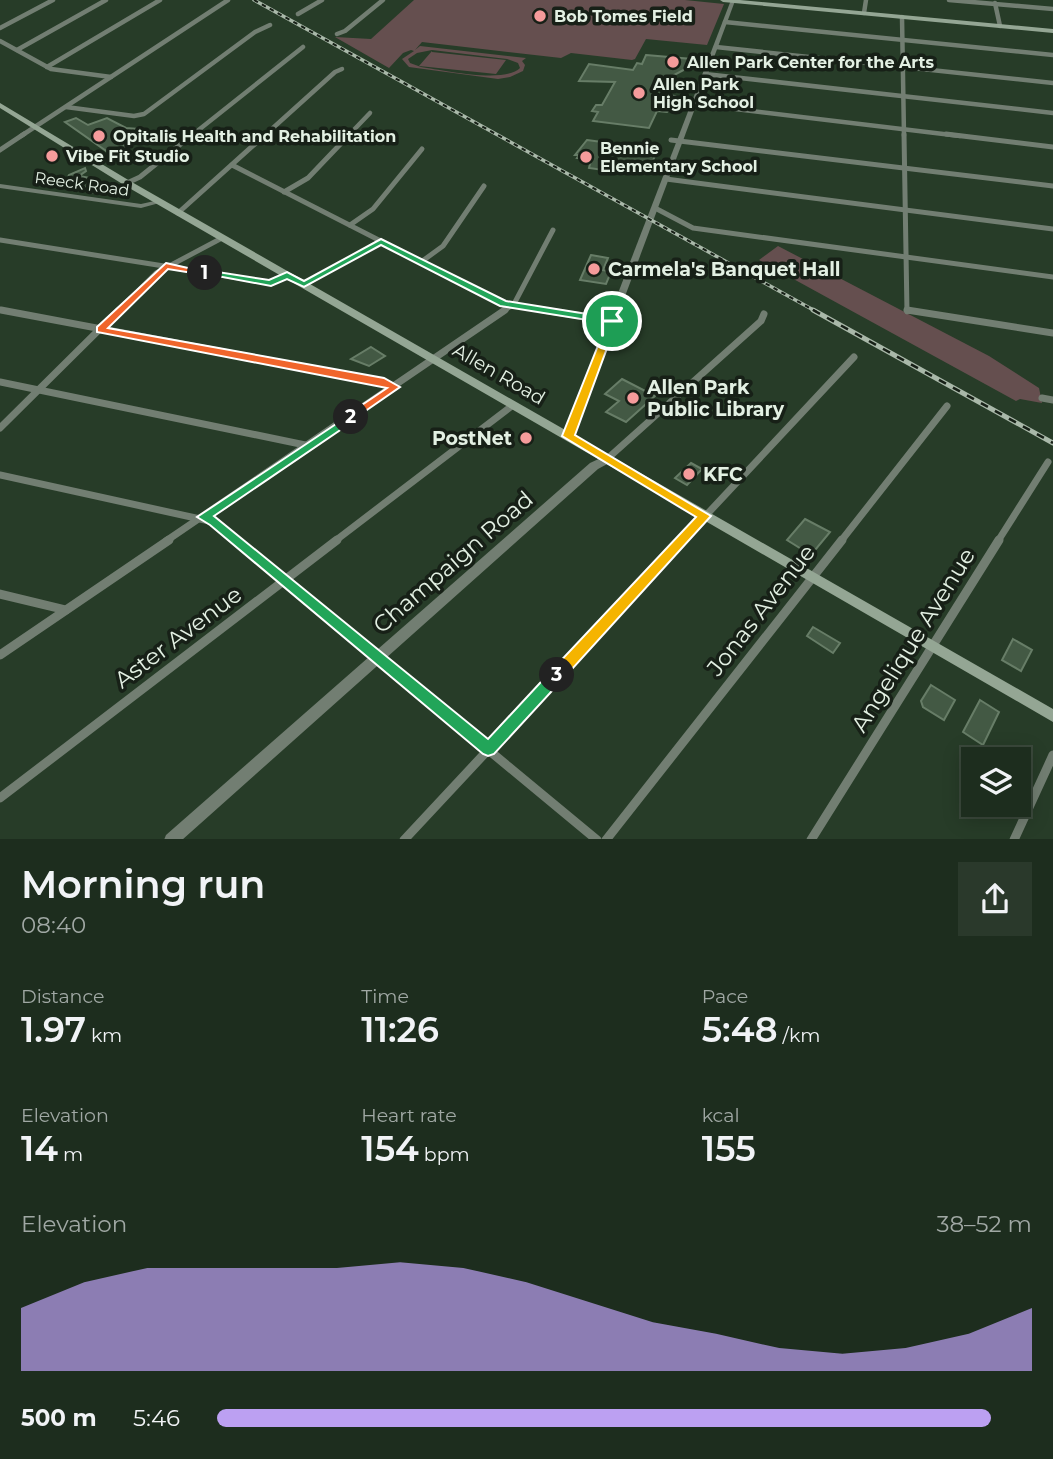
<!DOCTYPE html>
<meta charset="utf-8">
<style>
body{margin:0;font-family:Montserrat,sans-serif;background:#2a392b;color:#f1f3f6;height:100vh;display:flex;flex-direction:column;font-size:26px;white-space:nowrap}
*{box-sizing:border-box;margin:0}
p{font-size:23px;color:#a0a8a4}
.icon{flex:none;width:38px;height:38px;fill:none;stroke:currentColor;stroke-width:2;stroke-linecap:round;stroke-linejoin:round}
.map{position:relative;height:839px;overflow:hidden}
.drawer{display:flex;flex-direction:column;background:#1d2d1e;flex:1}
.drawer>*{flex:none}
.controls{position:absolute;left:961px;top:747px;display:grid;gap:14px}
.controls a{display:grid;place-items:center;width:70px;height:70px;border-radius:0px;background:#1d2d1e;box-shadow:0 4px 18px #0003,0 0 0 2px #3b493c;font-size:35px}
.pin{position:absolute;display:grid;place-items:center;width:60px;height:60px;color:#fff;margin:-30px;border:4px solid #fff;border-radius:50%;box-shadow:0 2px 7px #0007}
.km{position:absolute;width:35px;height:35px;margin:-18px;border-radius:50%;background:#222;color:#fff;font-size:19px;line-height:35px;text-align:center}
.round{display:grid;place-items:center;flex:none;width:74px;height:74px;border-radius:0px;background:#2a392b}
.overview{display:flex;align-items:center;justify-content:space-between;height:119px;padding:0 21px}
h1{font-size:38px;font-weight:600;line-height:52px}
.metrics{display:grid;grid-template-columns:repeat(3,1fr);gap:10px;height:119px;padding:7px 21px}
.metrics div{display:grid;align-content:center}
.metrics b{font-size:35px;font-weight:600}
.metrics small{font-size:19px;font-weight:400}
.metrics p{font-size:19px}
.chart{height:196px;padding:14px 21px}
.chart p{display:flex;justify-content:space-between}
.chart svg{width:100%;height:126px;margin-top:7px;fill:#bca0f2;opacity:.7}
ul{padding:0 21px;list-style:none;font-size:23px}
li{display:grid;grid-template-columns:112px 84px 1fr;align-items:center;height:52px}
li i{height:18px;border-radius:9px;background:#bca0f2}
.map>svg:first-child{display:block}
.green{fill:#654f4f;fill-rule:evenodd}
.building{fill:#435944;stroke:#677d67;stroke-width:2}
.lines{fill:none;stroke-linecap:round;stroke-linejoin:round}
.minor-far3{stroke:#727e72;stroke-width:4.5}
.minor-far2{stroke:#727e72;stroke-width:5}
.minor-far1{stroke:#727e72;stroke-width:7}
.minor{stroke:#727e72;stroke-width:9}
.tertiary{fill:#727e72;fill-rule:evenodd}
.secondary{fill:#94a694;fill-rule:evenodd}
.rail-far1-casing{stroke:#a9b8a9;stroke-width:3.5}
.rail-casing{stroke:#a9b8a9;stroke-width:5}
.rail-far1{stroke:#172017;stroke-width:2;stroke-dasharray:4.5;stroke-linecap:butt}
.rail{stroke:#172017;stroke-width:2.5;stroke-dasharray:8;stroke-linecap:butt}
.split-1{fill:#22a559;stroke:#fff;stroke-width:2}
.split-2{fill:#f0652b;stroke:#fff;stroke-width:2}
.split-3{fill:#22a559;stroke:#fff;stroke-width:2}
.split-4{fill:#f5b400;stroke:#fff;stroke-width:2}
.poi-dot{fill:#f59b9b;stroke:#172017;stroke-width:2.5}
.labels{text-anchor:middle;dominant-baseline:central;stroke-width:7;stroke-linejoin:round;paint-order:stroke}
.far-poi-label{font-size:16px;font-weight:bold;fill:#e3f0e3;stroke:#172017;text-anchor:start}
.far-street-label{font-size:16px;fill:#e3f0e3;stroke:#172017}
.poi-label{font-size:19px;font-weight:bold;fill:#e3f0e3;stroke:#172017;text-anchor:start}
.street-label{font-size:19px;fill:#e3f0e3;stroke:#172017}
.near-street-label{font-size:23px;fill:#e3f0e3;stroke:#172017}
</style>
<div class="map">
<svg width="1053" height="840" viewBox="0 0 1053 840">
<rect width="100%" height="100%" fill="#273c28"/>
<g class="green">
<path d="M414,0H685L724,4L707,45L646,39L635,59L632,60L571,53L561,58L422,42L415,50L420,46L526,58L522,61L525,65L523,71L510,77L498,79L409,67L402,59L414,51L411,50L403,53L389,68L335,37L371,39ZM432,50L507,59L518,63L520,68C504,84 443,70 421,67L410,63L408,59L417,53Z"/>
<polygon points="432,51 432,52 506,60 496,74 419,66"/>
<polygon points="778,246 989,356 1039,388 1042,403 1020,399 1016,401 759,260"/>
</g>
<g class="building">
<polygon points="646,55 692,59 691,66 674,75 665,87 669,88 668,95 675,96 671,105 674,106 667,112 657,111 649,128 593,121 598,112 592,111 596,105 602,105 615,82 579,81 589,64 633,70 637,63 642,64"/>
<polygon points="76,118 88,125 107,118 126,128 140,129 121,143 127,147 112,155 65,122"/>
<polygon points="587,140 654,149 652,152 656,153 648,173 632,172 631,174 589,168 591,160 577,158 579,155 575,155"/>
<polygon points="85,168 86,171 79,176 95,179 101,191 90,193 87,187 78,189 73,182 67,179 69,175"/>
<polygon points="591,255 608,258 603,270 611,272 606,284 580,280"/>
<polygon points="371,347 385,356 369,366 351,359"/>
<polygon points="622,379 655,396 626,422 606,412 619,401 605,394"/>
<polygon points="691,463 702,469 687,485 675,478"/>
<polygon points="805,519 830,532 811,555 787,540"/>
<polygon points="813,627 840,643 833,653 807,636"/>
<polygon points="1013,639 1032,650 1021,671 1002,660"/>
<polygon points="931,685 955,700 944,720 923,707 921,701"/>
<polygon points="980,700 999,712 983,745 963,732"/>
</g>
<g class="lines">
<g class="minor-far3">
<polyline points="949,0 1053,9"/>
<polyline points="995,3 1000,26"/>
<polyline points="864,13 866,0"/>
<polyline points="298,14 322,0"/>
<polyline points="902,17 904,136"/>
<polyline points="725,22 1053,55"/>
<polyline points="0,28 53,0"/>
<polyline points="337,34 345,31 383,0"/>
<polyline points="0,41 51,69 111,77"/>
<polyline points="716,47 1053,83"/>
<polyline points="17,50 106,0"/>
<polyline points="47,67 160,0"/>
<polyline points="705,74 1053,113"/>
<polyline points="694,104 960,136"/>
<polyline points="66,107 134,116 144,114 255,32 270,25"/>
<polyline points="21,136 228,0"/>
<polyline points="191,136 303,47"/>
<polyline points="264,136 335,72 342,69"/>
<polyline points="348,136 370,113"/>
</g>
<g class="minor-far2">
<polyline points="904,134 907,312"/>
<polyline points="946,134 1053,147"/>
<polyline points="671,140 1053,186"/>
<polyline points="0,150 24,134"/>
<polyline points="232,165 504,304 554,312"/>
<polyline points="666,179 1053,229"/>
<polyline points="127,183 140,177 193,134"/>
<polyline points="284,192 308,178 350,134"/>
<polyline points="655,208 693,228 1053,277"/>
<polyline points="178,213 266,134"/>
<polyline points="350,225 373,209 422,149"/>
<polyline points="0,240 271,283 287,275"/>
<polyline points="421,262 443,246 484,186"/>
<polyline points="304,285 381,241"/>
<polyline points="0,310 10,312"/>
<polyline points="117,312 156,273 222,238"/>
<polyline points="502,312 514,304 553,230"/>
</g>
<g class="minor-far1">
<polyline points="1,310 384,382 395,387"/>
<polyline points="543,310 612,321"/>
<polyline points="907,310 1053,333"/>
<polyline points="0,382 310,446"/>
<polyline points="1042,398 1053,400"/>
<polyline points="0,428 119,310"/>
<polyline points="607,459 761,321 764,314"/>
<polyline points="0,475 214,522 237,541"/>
<polyline points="166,541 505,310"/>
<polyline points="335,541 513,405"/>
<polyline points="682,541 854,357"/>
<polyline points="841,541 947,406"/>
<polyline points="998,541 1048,462"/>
</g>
<g class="minor">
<polyline points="235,540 597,840"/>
<polyline points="0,594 66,610"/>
<polyline points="0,655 169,540"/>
<polyline points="0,798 337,540"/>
<polyline points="404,840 684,540"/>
<polyline points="606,840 842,540"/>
<polyline points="811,840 999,540"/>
<polyline points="1014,840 1053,755"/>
</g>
<g class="tertiary">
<polygon points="731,0 735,1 573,436 571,438 565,438 563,436"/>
<polygon points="0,184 141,204 159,200 163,202 141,208 0,188"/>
<polygon points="607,455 611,456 612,459 611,462 598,469 182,840 164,840 166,835 590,463"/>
</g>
<g class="secondary">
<polygon points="720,0 740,0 1053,29 1053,33 723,2"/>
<polygon points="0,103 130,181 1053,709 1053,722 124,185 0,108"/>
</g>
<g class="rail-far1-casing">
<polyline id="rail-far1" points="254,0 817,312"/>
</g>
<g class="rail-casing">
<polyline id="rail" points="813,310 1053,443"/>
</g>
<use href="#rail-far1" class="rail-far1"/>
<use href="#rail" class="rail"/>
</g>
<polygon class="split-1" points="381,239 506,301 612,318 617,321 612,324 500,306 381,245 304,287 287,279 271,286 201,273 205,270 269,280 287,272 304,281"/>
<polygon class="split-2" points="166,263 210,273 205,275 168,269 108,328 384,378 400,387 351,421 347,420 347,415 387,388 97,332 97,327"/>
<polygon class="split-3" points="351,414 355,415 355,420 214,516 488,739 552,670 563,670 565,675 563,679 494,754 488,756 483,754 210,525 197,517"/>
<polygon class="split-4" points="609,318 617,321 575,435 711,516 563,679 557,681 552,679 550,675 552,670 696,517 562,436"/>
<g class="poi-dot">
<circle cx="540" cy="16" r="7"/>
<circle cx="673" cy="62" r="7"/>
<circle cx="639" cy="93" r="7"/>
<circle cx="99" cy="136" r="7"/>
<circle cx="52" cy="156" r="7"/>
<circle cx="586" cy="157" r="7"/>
<circle cx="594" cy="269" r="7"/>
<circle cx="633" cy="398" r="7"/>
<circle cx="526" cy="438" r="7"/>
<circle cx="689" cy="474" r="7"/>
</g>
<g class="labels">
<g class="far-poi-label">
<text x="554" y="16">Bob Tomes Field</text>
<text x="687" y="62">Allen Park Center for the Arts</text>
<text x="653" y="84">Allen Park<tspan x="653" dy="18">High School</tspan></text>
<text x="113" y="136">Opitalis Health and Rehabilitation</text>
<text x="600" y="148">Bennie<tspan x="600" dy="18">Elementary School</tspan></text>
<text x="66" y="156">Vibe Fit Studio</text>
</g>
<g class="far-street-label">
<text transform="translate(82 184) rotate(8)">Reeck Road</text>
</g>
<g class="poi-label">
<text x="608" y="269">Carmela's Banquet Hall</text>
<text x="647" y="387">Allen Park<tspan x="647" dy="22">Public Library</tspan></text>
<text x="512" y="438" text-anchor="end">PostNet</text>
<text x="703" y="474">KFC</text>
</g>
<g class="street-label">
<text transform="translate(499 374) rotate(30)">Allen Road</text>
</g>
<g class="near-street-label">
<text transform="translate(453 562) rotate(-41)">Champaign Road</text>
<text transform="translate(761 610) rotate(-52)">Jonas Avenue</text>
<text transform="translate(178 637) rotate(-37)">Aster Avenue</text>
<text transform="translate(913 640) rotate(-58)">Angelique Avenue</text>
</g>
</g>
</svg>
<div class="controls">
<a><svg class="icon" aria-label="layers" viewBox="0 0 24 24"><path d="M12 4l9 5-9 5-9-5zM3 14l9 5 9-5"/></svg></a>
</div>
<div class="pin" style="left:612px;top:321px;background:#1e9e55"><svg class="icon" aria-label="arrive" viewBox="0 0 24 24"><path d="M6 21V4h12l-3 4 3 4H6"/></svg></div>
<b class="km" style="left:205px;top:273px">1</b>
<b class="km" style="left:351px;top:417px">2</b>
<b class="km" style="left:557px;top:675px">3</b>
</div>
<section class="drawer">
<div class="overview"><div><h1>Morning run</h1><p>08:40</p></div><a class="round"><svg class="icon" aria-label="share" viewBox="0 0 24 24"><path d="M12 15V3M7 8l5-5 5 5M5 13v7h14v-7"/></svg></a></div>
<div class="metrics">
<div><p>Distance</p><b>1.97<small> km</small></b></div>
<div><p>Time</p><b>11:26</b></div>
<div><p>Pace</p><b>5:48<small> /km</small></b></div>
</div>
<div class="metrics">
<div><p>Elevation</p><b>14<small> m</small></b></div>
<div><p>Heart rate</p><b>154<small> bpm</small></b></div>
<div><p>kcal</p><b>155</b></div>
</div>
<div class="chart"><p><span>Elevation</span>38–52 m</p>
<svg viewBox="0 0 160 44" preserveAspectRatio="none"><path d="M0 44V22L10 13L20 8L30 8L40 8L50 8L60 6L70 8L80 13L90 20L100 27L110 31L120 36L130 38L140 36L150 31L160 22V44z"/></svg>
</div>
<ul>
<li><b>500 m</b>5:46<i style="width:95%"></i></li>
</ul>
</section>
